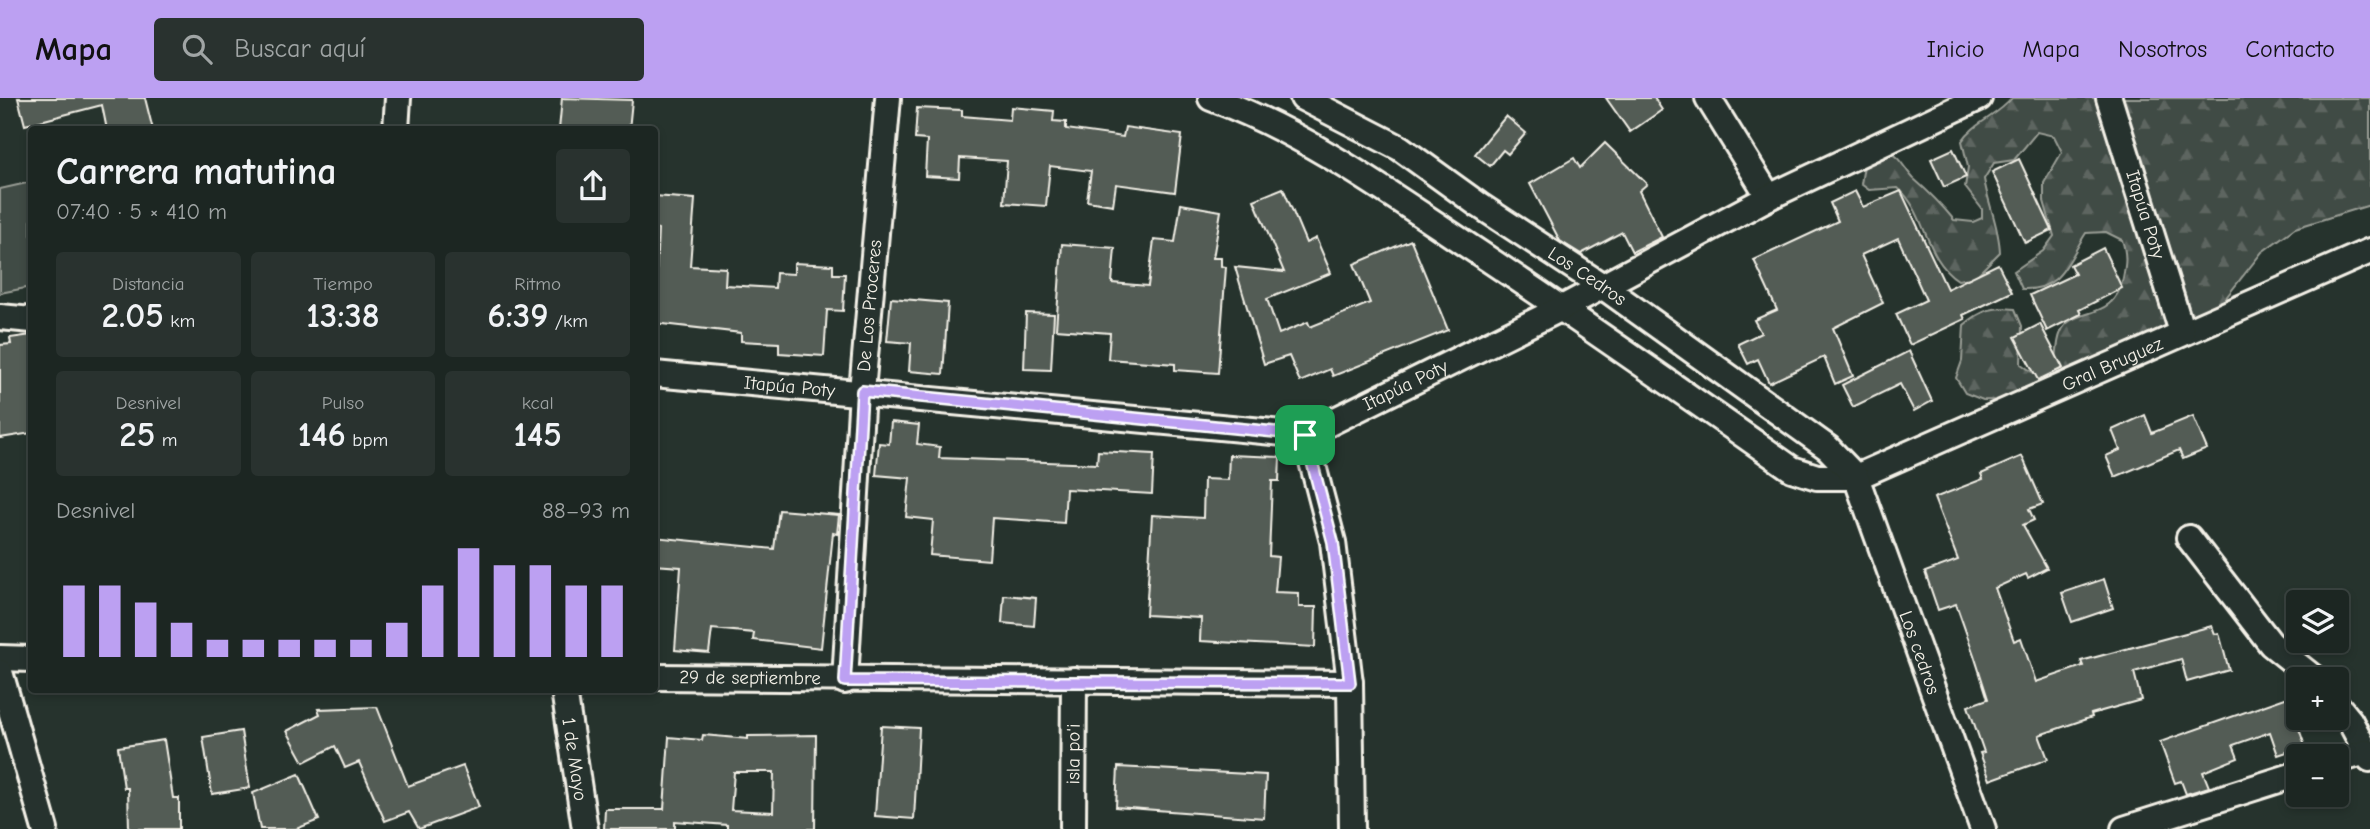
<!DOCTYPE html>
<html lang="es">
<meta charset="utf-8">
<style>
body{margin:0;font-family:"Comic Neue",sans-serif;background:#29322f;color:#f1f3f6;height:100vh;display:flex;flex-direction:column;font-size:26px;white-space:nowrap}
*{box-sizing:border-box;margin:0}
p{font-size:23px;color:#a0a5a5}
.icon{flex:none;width:38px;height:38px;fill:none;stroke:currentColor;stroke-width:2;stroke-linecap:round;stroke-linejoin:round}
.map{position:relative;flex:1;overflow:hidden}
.sheet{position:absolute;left:28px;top:28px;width:630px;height:567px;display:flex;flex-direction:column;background:#1c2622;border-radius:7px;box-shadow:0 4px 10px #0003,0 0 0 2px #3a4340}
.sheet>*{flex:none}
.tools{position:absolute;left:2286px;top:492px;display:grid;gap:14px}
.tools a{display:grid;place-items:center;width:63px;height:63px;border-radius:7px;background:#1c2622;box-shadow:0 4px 10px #0003,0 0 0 2px #3a4340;font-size:35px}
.pin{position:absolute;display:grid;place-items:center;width:60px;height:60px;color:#fff;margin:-30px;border-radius:14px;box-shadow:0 4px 10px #0006}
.round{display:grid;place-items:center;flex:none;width:74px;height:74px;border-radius:7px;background:#29322f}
.head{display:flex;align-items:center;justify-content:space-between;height:119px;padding:0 28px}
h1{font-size:38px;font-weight:700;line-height:52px}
.metrics{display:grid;grid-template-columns:repeat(3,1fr);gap:10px;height:119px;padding:7px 28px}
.metrics div{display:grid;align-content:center;border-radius:7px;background:#29322f;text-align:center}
.metrics b{font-size:35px;font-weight:700}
.metrics small{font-size:19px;font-weight:400}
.metrics p{font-size:19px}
.chart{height:196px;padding:14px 28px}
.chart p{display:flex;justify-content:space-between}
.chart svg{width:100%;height:126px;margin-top:7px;stroke:#bca0f2;stroke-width:6}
header{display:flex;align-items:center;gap:42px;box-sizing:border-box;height:98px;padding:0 35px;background:#bca0f2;color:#111}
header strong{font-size:33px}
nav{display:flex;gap:38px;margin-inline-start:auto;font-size:24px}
.search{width:490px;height:63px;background:#29322f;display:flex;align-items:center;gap:18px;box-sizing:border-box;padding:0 24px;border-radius:7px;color:#a0a5a5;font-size:26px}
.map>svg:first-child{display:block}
.grass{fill:#414b45;stroke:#9a9e96;stroke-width:2}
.forest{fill:url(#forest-firs);stroke:#9a9e96;stroke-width:2}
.building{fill:#525c55;stroke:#f4f1e8;stroke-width:2;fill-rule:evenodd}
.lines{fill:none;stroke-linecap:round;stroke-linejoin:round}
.minor-casing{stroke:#f4f1e8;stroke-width:30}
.minor{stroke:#26332d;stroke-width:24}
.route-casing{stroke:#fff;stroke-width:14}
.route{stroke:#bca0f2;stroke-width:9}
.labels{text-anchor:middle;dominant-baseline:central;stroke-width:7;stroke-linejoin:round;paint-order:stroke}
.street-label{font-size:19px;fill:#f4f1e8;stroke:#26332d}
</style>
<header>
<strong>Mapa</strong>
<div class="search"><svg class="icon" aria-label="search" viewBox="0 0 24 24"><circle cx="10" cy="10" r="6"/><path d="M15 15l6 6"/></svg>Buscar aquí</div>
<nav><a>Inicio</a><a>Mapa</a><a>Nosotros</a><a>Contacto</a></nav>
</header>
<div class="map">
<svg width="2370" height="731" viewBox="0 0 2370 731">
<defs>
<pattern id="forest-firs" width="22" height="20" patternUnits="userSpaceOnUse" patternTransform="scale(1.75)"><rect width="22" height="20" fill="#414b45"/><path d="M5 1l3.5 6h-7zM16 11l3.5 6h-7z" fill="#5d6560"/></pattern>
</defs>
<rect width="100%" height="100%" fill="#26332d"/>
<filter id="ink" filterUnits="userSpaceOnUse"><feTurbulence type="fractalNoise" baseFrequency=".0143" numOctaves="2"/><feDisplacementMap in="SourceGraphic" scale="14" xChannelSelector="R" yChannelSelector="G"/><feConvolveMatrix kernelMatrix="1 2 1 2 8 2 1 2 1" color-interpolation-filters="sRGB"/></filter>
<g filter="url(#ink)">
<polygon class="grass" points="31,84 31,189 0,195 0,91"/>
<path class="forest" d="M2012,0H2370V107L2295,130L2262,154L2213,216L2019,303L1983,302L1965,295L1956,280L1962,263L1964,227C1982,212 1993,208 2015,211L2022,228L2021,266L2038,278L2055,272C2057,261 2056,244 2061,234C2072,207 2114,226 2123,180C2126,165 2127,157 2122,142L2106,134L2086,135C2067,164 2061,193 2022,191L2014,173L2043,153L2054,138L2044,103V85L2062,54L2054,38L2037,34L2014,62L1994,65L1984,81C1988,106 1999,128 2000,154L1975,179L1958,182C1924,160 1927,115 1898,90L1869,92L1861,86L1864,67L1887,53C1901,59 1904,71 1914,81C1929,94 1941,106 1954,122L1973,124L1982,120V111L1965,89L1968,69L1962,43C1973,25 1998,18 2012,0Z"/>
<g class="building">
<polygon points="18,0 145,0 153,32 107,32 102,7 25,27"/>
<polygon points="562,0 632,2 629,32 559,32"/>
<polygon points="1606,0 1654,0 1662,12 1630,34"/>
<polygon points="1011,9 1054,13 1053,23 1066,24 1066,31 1123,39 1125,29 1182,37 1175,94 1116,86 1113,107 1087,103 1091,73 1050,68 1046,108 1004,105 1007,63 960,60 959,80 925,78 927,42 915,41 917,10 962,12 962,18 1010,22"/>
<polygon points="1506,18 1526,35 1508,56 1503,52 1490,68 1475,56"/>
<polygon points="1605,45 1647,86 1639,93 1662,139 1632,154 1622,134 1581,156 1560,143 1530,86 1574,60 1580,70"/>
<polygon points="1953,51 1966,79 1944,89 1931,61"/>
<polygon points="2019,61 2052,132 2025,145 1992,74"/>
<polygon points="1283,90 1306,145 1316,140 1331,175 1267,201 1279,236 1308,224 1310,229 1370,205 1354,166 1411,142 1448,232 1333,278 1330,271 1300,284 1289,258 1264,266 1235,169 1284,174 1254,102"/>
<polygon points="1855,93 1863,109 1901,93 1947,191 1998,166 2012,194 1963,217 1965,221 1910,247 1896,216 1926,202 1898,140 1861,157 1883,205 1833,230 1853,278 1835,286 1824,259 1769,285 1758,261 1748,266 1738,246 1761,235 1754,222 1777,212 1754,162 1838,123 1830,105"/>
<polygon points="654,98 695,101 690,168 726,170 725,187 775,190 776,175 794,176 794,165 833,167 833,176 845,176 843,213 827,212 824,258 779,255 779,245 741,243 741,235 654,225 658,131 654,130"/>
<polygon points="1181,106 1221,113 1213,160 1221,160 1221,168 1226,169 1218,275 1175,272 1175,266 1108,261 1110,235 1056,231 1062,146 1115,150 1112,185 1148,188 1154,142 1175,144"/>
<polygon points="2103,150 2122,190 2079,212 2081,216 2047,233 2030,197 2075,176 2070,167"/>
<polygon points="891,200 948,205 943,276 909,273 911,245 887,243"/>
<polygon points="1026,215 1054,216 1051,272 1024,271"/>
<polygon points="2040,226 2063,270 2038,282 2015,239"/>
<polygon points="32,237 32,335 0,340 0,247 11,246 10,240"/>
<polygon points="1909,253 1932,303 1914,313 1900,286 1853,309 1842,287"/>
<polygon points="2145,317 2152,335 2193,318 2207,351 2183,361 2179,352 2115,379 2106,358 2120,352 2112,332"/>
<polygon points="891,324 919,327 917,346 940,349 939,360 1097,366 1098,353 1154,356 1152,396 1066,391 1064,425 992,420 989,462 930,457 933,422 906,419 910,380 876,377 879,345 889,346"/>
<polygon points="1229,357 1280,359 1279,383 1272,383 1269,458 1278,459 1275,494 1299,495 1299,509 1316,509 1315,549 1200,543 1201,520 1146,517 1152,417 1203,420 1204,381 1228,382"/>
<polygon points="2022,358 2043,406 2029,411 2034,422 2023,427 2047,470 2028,480 2026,476 1995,490 2014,543 2021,540 2036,584 2083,568 2081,563 2212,528 2215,536 2219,535 2229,572 2187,584 2181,561 2134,574 2141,602 2091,616 2092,619 2039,637 2048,661 1990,682 1980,655 1984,654 1968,608 1988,601 1974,557 1956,506 1938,512 1925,474 1958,462 1934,400 1983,381 1981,376"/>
<polygon points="779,412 839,417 837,436 833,435 821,550 753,542 754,535 712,531 709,555 675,552 681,469 654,467 654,439 774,451"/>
<polygon points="2104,481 2113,510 2072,524 2062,495"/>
<polygon points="1004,497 1036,500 1034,528 1002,525"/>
<polygon points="2288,599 2305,648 2278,657 2270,634 2233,647 2238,660 2203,674 2209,689 2186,696 2181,683 2175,685 2160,644"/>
<polygon points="377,609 408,688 463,668 479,709 419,731 409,714 385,723 359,664 345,670 335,648 304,664 287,633 320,616 318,611"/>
<polygon points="881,628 919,630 914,721 875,718"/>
<polygon points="241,633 250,690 212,696 203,639"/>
<path d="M703,637L748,641V638L816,637L815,731H727V727L675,723V731H604L605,711H664L669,639L702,642ZM734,674H774L773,714L731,712Z"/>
<polygon points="164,642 173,700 179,700 179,731 129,731 128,690 124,690 118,649"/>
<polygon points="1118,669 1266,677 1264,720 1116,709"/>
<polygon points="299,676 319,722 296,731 260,731 253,695"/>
</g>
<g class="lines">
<g class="minor-casing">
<g id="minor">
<path id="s1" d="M1211,0C1303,34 1383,91 1464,145C1575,218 1684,295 1792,371L1817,379H1856L2370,153"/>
<path id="s2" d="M1303,0L1400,50L1479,107L1601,187L1828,350L1856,379L1983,731"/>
<polyline points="1708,0 1769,99"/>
<path id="s3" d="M2109,0L2182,234"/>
<polyline points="396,32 398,0"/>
<polyline points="0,219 32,222"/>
<path id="s4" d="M654,276L1305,337L1562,210L1769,99L1979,0"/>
<polyline points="1305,337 1333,444 1350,585 1352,731"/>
<polyline points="2189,440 2271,546 2315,581"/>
<polyline points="0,560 32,561"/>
<polyline points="0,574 45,731"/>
<path id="s5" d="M654,579L1350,585"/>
<path id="s6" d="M845,583L862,293L888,0"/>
<path id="s7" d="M564,592L585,731"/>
<polyline points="2336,606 2350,623 2370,661"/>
<polyline points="2336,663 2366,654"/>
<path id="s8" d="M1073,731L1074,582"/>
<polyline points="2124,731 2298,676"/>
</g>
</g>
<use href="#minor" class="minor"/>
</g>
</g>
<g class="lines" filter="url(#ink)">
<g class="route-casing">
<polygon id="route" points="862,293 1305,337 1333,444 1350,585 845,583"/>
</g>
<use href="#route" class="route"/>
</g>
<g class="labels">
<g class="street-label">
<text stroke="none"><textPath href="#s3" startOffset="122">Itapúa Poty</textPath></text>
<text stroke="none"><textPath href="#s2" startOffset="336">Los Cedros</textPath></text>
<text stroke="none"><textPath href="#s6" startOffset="376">De Los Proceres</textPath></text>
<text stroke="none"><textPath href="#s1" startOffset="1036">Gral Bruguez</textPath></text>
<text stroke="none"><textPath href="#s4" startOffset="136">Itapúa Poty</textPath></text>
<text stroke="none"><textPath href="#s4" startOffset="766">Itapúa Poty</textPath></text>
<text stroke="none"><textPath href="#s2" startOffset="859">Los cedros</textPath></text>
<text stroke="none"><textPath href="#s5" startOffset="96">29 de septiembre</textPath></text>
<text stroke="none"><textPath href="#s8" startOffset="75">isla po'i</textPath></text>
<text stroke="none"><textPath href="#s7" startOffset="70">1 de Mayo</textPath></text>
</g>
</g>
</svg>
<div class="tools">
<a><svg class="icon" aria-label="layers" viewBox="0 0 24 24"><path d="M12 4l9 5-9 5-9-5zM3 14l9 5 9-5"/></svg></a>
<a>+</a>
<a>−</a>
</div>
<div class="pin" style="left:1305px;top:337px;background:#1e9e55"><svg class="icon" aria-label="arrive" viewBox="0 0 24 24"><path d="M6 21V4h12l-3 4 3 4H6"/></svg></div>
<section class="sheet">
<div class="head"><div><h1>Carrera matutina</h1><p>07:40 · 5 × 410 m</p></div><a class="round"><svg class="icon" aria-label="share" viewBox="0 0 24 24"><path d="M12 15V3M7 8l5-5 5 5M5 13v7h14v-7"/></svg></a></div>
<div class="metrics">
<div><p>Distancia</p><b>2.05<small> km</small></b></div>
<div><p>Tiempo</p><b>13:38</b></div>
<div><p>Ritmo</p><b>6:39<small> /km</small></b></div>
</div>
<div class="metrics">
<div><p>Desnivel</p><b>25<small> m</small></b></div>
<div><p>Pulso</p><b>146<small> bpm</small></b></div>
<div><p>kcal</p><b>145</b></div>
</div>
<div class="chart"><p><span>Desnivel</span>88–93 m</p>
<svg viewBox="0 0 160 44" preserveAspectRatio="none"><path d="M5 44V19M15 44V19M25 44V25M35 44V32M45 44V38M55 44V38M65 44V38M75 44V38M85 44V38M95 44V32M105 44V19M115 44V6M125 44V12M135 44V12M145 44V19M155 44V19"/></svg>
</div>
</section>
</div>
